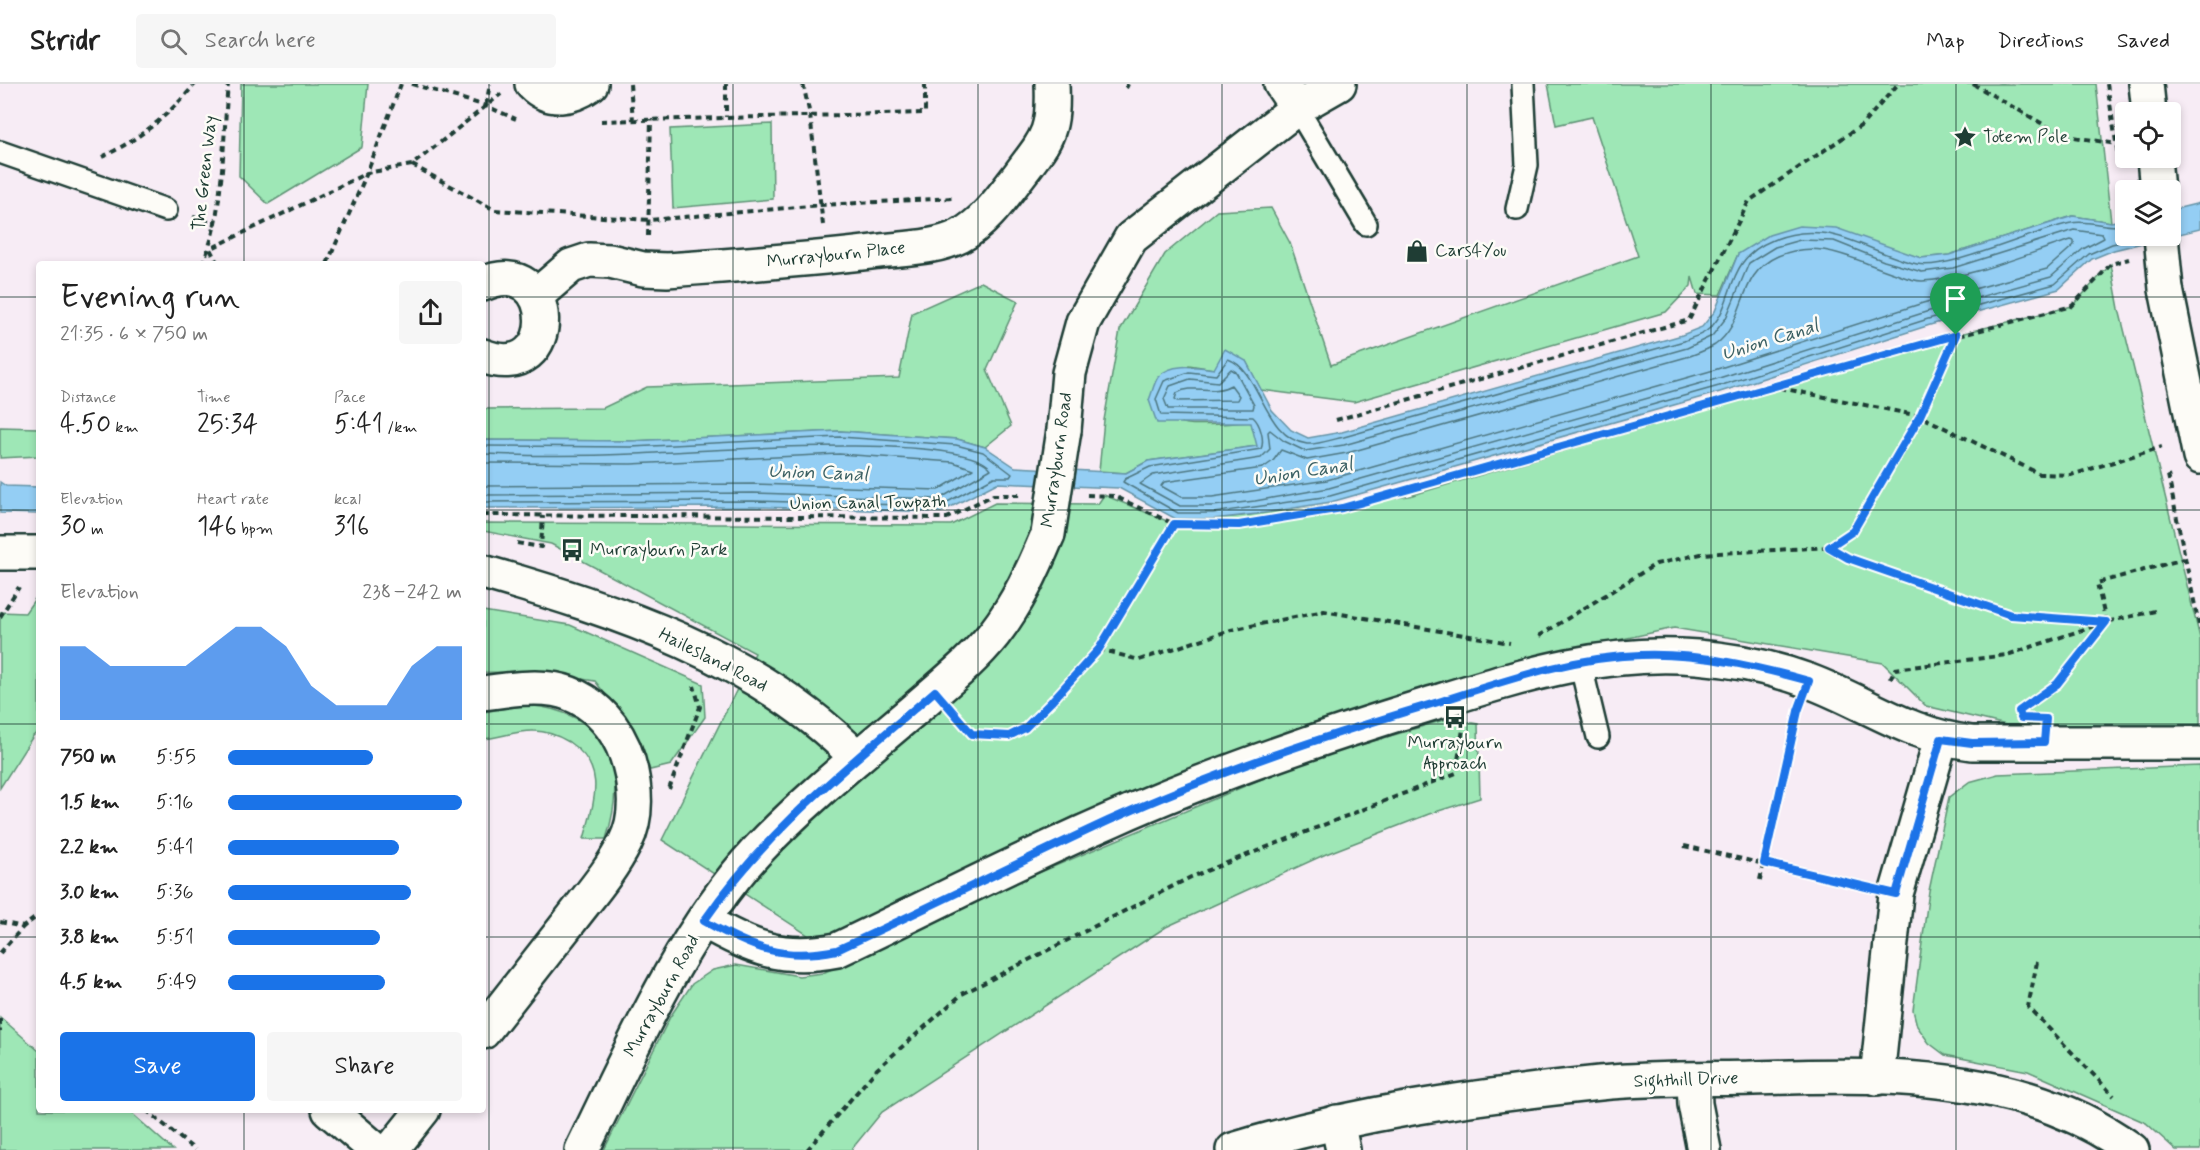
<!DOCTYPE html>
<meta charset="utf-8">
<style>
body{margin:0;font-family:Mynerve,sans-serif;background:#f6f6f6;color:#222;height:100vh;display:flex;flex-direction:column;font-size:22px;white-space:nowrap}
*{box-sizing:border-box;margin:0}
p{font-size:20px;color:#767676}
.icon{flex:none;width:33px;height:33px;fill:none;stroke:currentColor;stroke-width:2;stroke-linecap:round;stroke-linejoin:round}
.map{position:relative;flex:1;overflow:hidden}
.panel{position:absolute;left:36px;top:177px;width:450px;height:852px;display:flex;flex-direction:column;background:#fff;border-radius:6px;box-shadow:0 3px 9px #0003}
.panel>*{flex:none}
.fabs{position:absolute;left:2115px;top:18px;display:grid;gap:12px}
.fabs a{display:grid;place-items:center;width:66px;height:66px;border-radius:6px;background:#fff;box-shadow:0 3px 9px #0003;font-size:30px}
.pin{position:absolute;display:grid;place-items:center;width:51px;height:51px;color:#fff;margin:-62px -26px;border-radius:50% 50% 50% 0;rotate:-45deg;box-shadow:0 0 6px #0007}
.pin .icon{rotate:45deg}
.round{display:grid;place-items:center;flex:none;width:63px;height:63px;border-radius:6px;background:#f6f6f6}
.summary{display:flex;align-items:center;justify-content:space-between;height:102px;padding:0 24px}
h1{font-size:33px;font-weight:600;line-height:45px}
.figures{display:grid;grid-template-columns:repeat(3,1fr);gap:9px;height:102px;padding:6px 24px}
.figures div{display:grid;align-content:center}
.figures b{font-size:26px;font-weight:600}
.figures small{font-size:16px;font-weight:400}
.figures p{font-size:16px}
.chart{height:168px;padding:12px 24px}
.chart p{display:flex;justify-content:space-between}
.chart svg{width:100%;height:108px;margin-top:6px;fill:#1a73e8;opacity:.7}
.action{display:flex;gap:12px;margin-top:auto;padding:12px 24px}
.action a{flex:1;height:69px;border-radius:6px;background:#1a73e8;color:#fff;font-size:24px;font-weight:600;line-height:69px;text-align:center}
.action a+a{background:#f6f6f6;color:#222}
ul{padding:0 24px;list-style:none;font-size:20px}
li{display:grid;grid-template-columns:96px 72px 1fr;align-items:center;height:45px}
li i{height:15px;border-radius:8px;background:#1a73e8}
header{display:flex;align-items:center;gap:36px;box-sizing:border-box;height:84px;padding:0 30px;background:#fff;border-bottom:2px solid #e0e0e0}
header strong{font-size:28px}
nav{display:flex;gap:33px;margin-inline-start:auto;font-size:21px}
.search{width:420px;height:54px;background:#f6f6f6;display:flex;align-items:center;gap:15px;box-sizing:border-box;padding:0 21px;border-radius:6px;color:#767676;font-size:22px}
.map>svg:first-child{display:block}
.green{fill:#9ee7b6;stroke:#5e9275;stroke-width:1.5}
.water{fill:#94cef4;stroke:#6594a7;stroke-width:1.5}
.lines{fill:none;stroke-linecap:round;stroke-linejoin:round}
.shore{stroke:#4e7781;stroke-width:1.5}
.service-casing{stroke:#1f3d34;stroke-width:26}
.minor-casing{stroke:#1f3d34;stroke-width:38}
.tertiary-casing{stroke:#1f3d34;stroke-width:38}
.secondary-casing{stroke:#1f3d34;stroke-width:38}
.path{stroke:#1f3d34;stroke-width:4;stroke-dasharray:6 4.5;stroke-linecap:butt}
.service{stroke:#fdfcf7;stroke-width:21}
.minor{stroke:#fdfcf7;stroke-width:33}
.tertiary{stroke:#fdfcf7;stroke-width:33}
.secondary{stroke:#fdfcf7;stroke-width:33}
.tertiary-bridge-casing{stroke:#1f3d34;stroke-width:38;stroke-linecap:butt}
.secondary-bridge-casing{stroke:#1f3d34;stroke-width:38;stroke-linecap:butt}
.tertiary-bridge{stroke:#fdfcf7;stroke-width:33}
.secondary-bridge{stroke:#fdfcf7;stroke-width:33}
.route-casing{stroke:#fff;stroke-width:12}
.route{stroke:#1a73e8;stroke-width:8}
.grid{fill:none;stroke:#1f3d34;stroke-width:1.5;stroke-opacity:0.55}
.labels{text-anchor:middle;dominant-baseline:central;stroke-width:5;stroke-linejoin:round;paint-order:stroke}
.poi-label{font-size:18px;fill:#1f3d34;stroke:#fdfcf7;text-anchor:start}
.street-label{font-size:18px;fill:#1f3d34;stroke:#fdfcf7}
.water-label{font-size:20px;font-style:italic;fill:#3c6164;stroke:#fdfcf7}
</style>
<header>
<strong>Stridr</strong>
<div class="search"><svg class="icon" aria-label="search" viewBox="0 0 24 24"><circle cx="10" cy="10" r="6"/><path d="M15 15l6 6"/></svg>Search here</div>
<nav><a>Map</a><a>Directions</a><a>Saved</a></nav>
</header>
<div class="map">
<svg width="2200" height="1066" viewBox="0 0 2200 1066">
<rect width="100%" height="100%" fill="#f7ecf5"/>
<filter id="ink" filterUnits="userSpaceOnUse"><feTurbulence type="fractalNoise" baseFrequency=".0167" numOctaves="2"/><feDisplacementMap in="SourceGraphic" scale="12" xChannelSelector="R" yChannelSelector="G"/><feConvolveMatrix kernelMatrix="1 2 1 2 8 2 1 2 1" color-interpolation-filters="sRGB"/></filter>
<g filter="url(#ink)">
<g class="green">
<polygon points="241,0 368,0 362,63 268,120 239,92"/>
<path d="M1548,0H2096L2111,138L2073,132L1949,171L1921,174L1888,164L1738,170L1720,211L1697,210L1692,193L1691,202L1666,228L1354,318L1261,306L1246,277L1214,285L1189,281L1149,316C1166,351 1219,339 1251,338L1258,362L1148,377L1126,389L1099,387L1104,336L1120,246L1165,170L1217,127L1271,124L1290,159L1331,281L1638,172L1592,33L1556,41Z"/>
<polygon points="772,40 773,115 673,124 670,45"/>
<polygon points="2111,180 2119,225 2200,554 2200,643 2015,643 1926,622 1883,579 1674,544 1515,578 1074,732 820,859 662,756 755,569 551,460 483,447 483,439 951,441 995,419 1098,420 1104,411 1174,440 1409,412 1956,251 2072,222"/>
<polygon points="981,198 1018,217 987,286 1011,342 985,363 957,355 840,347 631,357 483,356 483,325 603,324 647,303 899,294 912,229"/>
<polygon points="0,343 39,344 39,372 0,374"/>
<polygon points="39,509 39,647 33,652 0,704 0,528 25,529"/>
<polygon points="483,527 570,541 703,600 705,633 671,681 650,686 633,646 595,597 541,589 483,588"/>
<path d="M527,621C607,628 629,683 606,755H584C594,717 608,684 569,658C559,652 546,647 534,647C517,646 500,654 483,655V628Z"/>
<polygon points="1447,635 1478,640 1480,714 1429,730 1326,770 1166,843 882,1028 851,1066 604,1066 670,933 692,900 713,886 736,881 799,892 823,889 956,828 970,818 1297,680"/>
<polygon points="2200,682 2200,1066 2176,1066 2146,1039 2028,987 1945,971 1929,959 1917,942 1913,926 1929,807 1949,713 1969,698 1998,690"/>
<polygon points="0,933 39,967 39,1026 128,1026 173,1066 0,1066"/>
</g>
<g class="water">
<path d="M2200,119V145L2114,166L2092,175L2059,205L1930,241L1720,308L1331,418L1257,430L1213,435H1176L1119,404L997,399L941,428L753,423L483,424V356L631,357L840,347L957,355L985,363L1015,383L1126,389L1148,377L1257,362L1251,339H1157L1149,316C1152,309 1154,299 1158,293C1171,278 1198,283 1214,285L1225,265L1246,277L1272,326L1291,346L1308,354L1342,348L1682,251L1702,243L1715,227L1738,170L1769,151L1799,142L1836,144L1921,174L1949,171L2073,132L2111,138L2125,135L2126,152H2170L2171,126Z"/>
<polygon points="0,398 6,402 39,403 39,430 0,429"/>
</g>
<g class="lines">
<g class="shore">
<path d="M2126,141C2107,145 2089,135 2071,139C2035,146 1948,187 1917,180C1865,168 1829,133 1773,156C1720,177 1738,225 1705,248C1699,252 1690,254 1684,257L1344,353C1333,355 1318,361 1307,360C1263,354 1261,286 1228,275L1216,291L1189,288L1164,297L1156,315L1161,331L1253,333C1260,339 1265,356 1261,365L1150,383L1125,395L1123,398L1178,429H1213L1330,412L1719,302L1928,235L2055,200L2089,170L2112,160L2143,153"/>
<polygon points="2074,146 2102,150 2104,154 2083,165 2051,193 1926,228 1716,295 1329,404 1255,417 1213,422 1180,422 1140,400 1153,391 1261,374 1270,365 1268,348 1270,346 1284,357 1305,367 1344,361 1687,264 1712,252 1726,234 1749,179 1775,163 1800,156 1834,157 1884,177 1922,188 1953,184"/>
<path d="M2071,156L2074,157V161L2047,185L1923,219L1714,286L1327,396L1212,413H1181L1161,402L1164,398L1263,384L1273,377L1281,366L1307,376L1347,369L1690,272C1698,269 1707,266 1715,261C1748,237 1736,190 1778,172C1820,153 1857,178 1896,190C1904,193 1913,197 1922,197C1968,195 2026,170 2071,156Z"/>
<polygon points="1231,285 1236,288 1254,321 1253,325 1168,325 1164,315 1170,302 1190,295 1218,298"/>
<path d="M1231,301L1239,312L1237,316L1178,317L1175,315L1177,309C1194,299 1213,312 1231,301Z"/>
<polyline points="483,362 631,363 840,353 956,361 983,368 1012,390 1010,393 994,393 940,422 753,417 483,418"/>
<path d="M483,370C533,372 583,372 633,370C688,368 963,346 991,385L939,415L753,409L483,411"/>
<polyline points="483,379 631,380 839,370 953,378 973,385 938,406 753,400 483,402"/>
</g>
<g class="service-casing">
<g id="service">
<polyline points="1297,24 1366,140"/>
<polyline points="0,68 166,126"/>
<polyline points="1517,125 1527,81 1523,0"/>
<polyline points="1580,578 1598,653"/>
</g>
</g>
<g class="minor-casing">
<g id="minor">
<path d="M532,0C550,18 572,14 591,0"/>
<polyline points="1281,0 1297,24"/>
<path d="M483,200C558,166 564,303 483,272"/>
<path d="M536,212L571,182L589,176L610,177L643,185L667,186C738,181 809,176 880,167C907,164 936,164 960,152C985,139 1003,112 1020,90C1048,53 1054,48 1052,0"/>
<path d="M483,609C535,602 575,595 611,642C633,672 643,724 625,759C611,787 589,812 570,837C541,874 512,911 483,948"/>
<path d="M704,837C751,864 782,877 837,866C928,823 1018,776 1111,736C1214,690 1322,653 1430,620C1518,593 1603,565 1697,573C1734,576 1774,584 1809,597C1868,619 1906,651 1972,659H2200"/>
<polyline points="1877,994 1896,810 1941,655"/>
<polyline points="1694,996 1695,1020 1704,1066"/>
<polyline points="329,1026 376,1066"/>
<polyline points="1337,1038 1343,1066"/>
<polyline points="391,1066 423,1026"/>
<path d="M1233,1066C1352,1029 1476,1012 1600,999C1651,994 1702,995 1753,994C1843,991 1941,988 2028,1015C2065,1026 2101,1044 2132,1066"/>
</g>
</g>
<g class="tertiary-casing">
<g id="tertiary">
<polyline points="1064,346 1069,289 1083,238 1131,154 1297,24 1339,0"/>
<polyline points="0,469 39,469"/>
<path d="M483,488C616,526 759,573 857,674"/>
<path d="M582,1066C630,968 682,848 756,768C805,716 861,671 915,625C941,602 972,578 994,550C1018,519 1033,486 1048,450"/>
</g>
</g>
<g class="secondary-casing">
<g id="secondary">
<polyline points="2146,0 2149,28"/>
<polyline points="2154,74 2157,106"/>
<polyline points="2166,205 2200,373"/>
</g>
</g>
<g class="path">
<polyline points="412,0 486,22 516,35"/>
<polyline points="630,0 633,36"/>
<polyline points="726,0 726,33"/>
<polyline points="803,0 810,31 823,141"/>
<polyline points="1973,0 2062,51 2116,60"/>
<polyline points="2107,0 2118,71"/>
<polyline points="1126,4 1128,0"/>
<polyline points="486,21 490,0"/>
<polyline points="601,37 925,29 925,0"/>
<path d="M102,73C140,55 169,31 195,0"/>
<polyline points="412,81 495,126 650,136 821,121 953,114"/>
<polyline points="2123,120 2126,140"/>
<polyline points="193,133 216,140"/>
<polyline points="648,152 651,35"/>
<path d="M202,180C224,136 223,51 228,0"/>
<polyline points="218,180 210,165 367,89 412,81 501,10"/>
<polyline points="327,180 367,89 401,0"/>
<polyline points="1956,251 1920,332 1853,447 1829,463 1848,474 2011,531 2106,538"/>
<polyline points="1770,302 1920,332 2040,390 2071,391 2162,363"/>
<polyline points="1336,336 1689,236 1749,117 1862,41 1898,0"/>
<polyline points="2168,391 2200,546"/>
<polyline points="1087,411 1114,412 1174,440 1190,442 1240,441 1342,424 1576,360 1769,302 2072,222 2111,180 2129,175"/>
<polyline points="483,431 947,434 993,411 1020,411"/>
<polyline points="517,459 541,463 543,432"/>
<polyline points="0,533 19,503"/>
<polyline points="2106,538 2097,499 2184,475"/>
<polyline points="1539,552 1656,480 1701,470 1829,463"/>
<polyline points="1099,565 1139,576 1231,546 1324,527 1510,559"/>
<polyline points="1890,595 1895,585 2007,571 2106,538 2155,527"/>
<polyline points="2024,624 2057,600 2105,539"/>
<polyline points="957,632 972,650 1009,652 1025,643 1051,618 1099,565 1174,440"/>
<polyline points="669,705 700,623 694,602"/>
<polyline points="1684,762 1862,802"/>
<polyline points="1760,796 1797,628"/>
<polyline points="0,838 23,843 39,831"/>
<polyline points="0,869 23,843"/>
<polyline points="2037,878 2028,923 2114,1012"/>
<polyline points="0,935 0,948"/>
<polyline points="146,1026 195,1066"/>
<polyline points="807,1066 877,985 962,910 1191,793 1456,689 1463,645"/>
</g>
<use href="#service" class="service"/>
<use href="#minor" class="minor"/>
<use href="#tertiary" class="tertiary"/>
<use href="#secondary" class="secondary"/>
<g class="tertiary-bridge-casing">
<polyline id="tertiary-bridge" points="1048,450 1064,346"/>
</g>
<g class="secondary-bridge-casing">
<polyline id="secondary-bridge" points="2161,152 2166,205"/>
</g>
<use href="#tertiary-bridge" class="tertiary-bridge"/>
<use href="#secondary-bridge" class="secondary-bridge"/>
</g>
</g>
<g class="lines" filter="url(#ink)">
<g class="route-casing">
<path id="route" d="M1956,251L1920,332L1853,447L1829,463L1848,474L2011,531L2106,538L2057,600L2019,627L2021,634L2046,635L2044,658L1972,659L1941,655L1896,810L1764,779L1798,627L1809,597C1754,582 1699,569 1641,571C1570,573 1502,598 1435,619C1325,652 1213,689 1108,737C1017,779 928,824 837,866C782,877 752,864 704,837C769,743 850,681 935,607L972,650L1009,652L1025,644L1051,618L1099,565L1174,440L1239,441L1342,424Z"/>
</g>
<use href="#route" class="route"/>
</g>
<path class="grid" d="M244,0V180M489,0V1066M733,0V1066M978,0V1066M1222,0V1066M1467,0V1066M1711,0V1066M1956,0V1066M0,213H39M483,213H2200M0,426H39M483,426H2200M0,640H39M483,640H2200M0,853H39M483,853H2200M244,1026V1066"/>
<defs>
<g id="sight-bare" transform="scale(1.8)"><path d="M0-6L1.8-2.2L6-1.7L2.9 1.2L3.7 5.4L0 3.3L-3.7 5.4L-2.9 1.2L-6-1.7L-1.8-2.2Z" fill="#1f3d34" stroke="#fdfcf7" stroke-width="2.5" paint-order="stroke"/></g>
<g id="shop-bare" transform="scale(1.8)"><path d="M-5-2.5h2.3a2.7 3.5 0 0 1 5.4 0H5L5.5 6h-11ZM-1.5-2.5h3a1.5 2.3 0 0 0-3 0Z" fill="#1f3d34" stroke="#fdfcf7" stroke-width="2.5" paint-order="stroke"/></g>
<g id="bus-bare" transform="scale(1.8)"><path d="M-5-6H5V4H4V6H2V4H-2V6H-4V4H-5ZM-3.5-4V0h7V-4ZM-3.5 1.2v1.5H-2V1.2ZM2 1.2v1.5H3.5V1.2Z" fill="#1f3d34" stroke="#fdfcf7" stroke-width="2.5" paint-order="stroke"/></g>
</defs>
<g fill-rule="evenodd">
<use href="#sight-bare" x="1965" y="53"/>
<use href="#shop-bare" x="1417" y="167"/>
<use href="#bus-bare" x="572" y="466"/>
<use href="#bus-bare" x="1455" y="633"/>
</g>
<g class="labels">
<g class="poi-label">
<text x="1983" y="53">Totem Pole</text>
<text x="1435" y="167">Cars4You</text>
<text x="590" y="466">Murrayburn Park</text>
<text x="1455" y="659" text-anchor="middle">Murrayburn<tspan x="1455" dy="21">Approach</tspan></text>
</g>
<g class="street-label">
<text transform="translate(205 89) rotate(-84)">The Green Way</text>
<text transform="translate(836 171) rotate(-6)">Murrayburn Place</text>
<text transform="translate(1057 376) rotate(-82)">Murrayburn Road</text>
<text transform="translate(868 419) rotate(-1)">Union Canal Towpath</text>
<text transform="translate(713 576) rotate(27)">Hailesland Road</text>
<text transform="translate(662 912) rotate(-61)">Murrayburn Road</text>
<text transform="translate(1686 996) rotate(-2)">Sighthill Drive</text>
</g>
<g class="water-label">
<text transform="translate(1770 256) rotate(-17)">Union Canal</text>
<text transform="translate(1303 388) rotate(-9)">Union Canal</text>
<text transform="translate(818 389) rotate(2)">Union Canal</text>
</g>
</g>
</svg>
<div class="fabs">
<a><svg class="icon" aria-label="locate" viewBox="0 0 24 24"><circle cx="12" cy="12" r="6"/><path d="M12 2v4M12 18v4M2 12h4M18 12h4"/></svg></a>
<a><svg class="icon" aria-label="layers" viewBox="0 0 24 24"><path d="M12 4l9 5-9 5-9-5zM3 14l9 5 9-5"/></svg></a>
</div>
<div class="pin" style="left:1956px;top:251px;background:#1e9e55"><svg class="icon" aria-label="arrive" viewBox="0 0 24 24"><path d="M6 21V4h12l-3 4 3 4H6"/></svg></div>
<section class="panel">
<div class="summary"><div><h1>Evening run</h1><p>21:35 · 6 × 750 m</p></div><a class="round"><svg class="icon" aria-label="share" viewBox="0 0 24 24"><path d="M12 15V3M7 8l5-5 5 5M5 13v7h14v-7"/></svg></a></div>
<div class="figures">
<div><p>Distance</p><b>4.50<small> km</small></b></div>
<div><p>Time</p><b>25:34</b></div>
<div><p>Pace</p><b>5:41<small> /km</small></b></div>
</div>
<div class="figures">
<div><p>Elevation</p><b>30<small> m</small></b></div>
<div><p>Heart rate</p><b>146<small> bpm</small></b></div>
<div><p>kcal</p><b>316</b></div>
</div>
<div class="chart"><p><span>Elevation</span>238–242 m</p>
<svg viewBox="0 0 160 44" preserveAspectRatio="none"><path d="M0 44V14L10 14L20 22L30 22L40 22L50 22L60 14L70 6L80 6L90 14L100 30L110 38L120 38L130 38L140 22L150 14L160 14V44z"/></svg>
</div>
<ul>
<li><b>750 m</b>5:55<i style="width:62%"></i></li>
<li><b>1.5 km</b>5:16<i style="width:100%"></i></li>
<li><b>2.2 km</b>5:41<i style="width:73%"></i></li>
<li><b>3.0 km</b>5:36<i style="width:78%"></i></li>
<li><b>3.8 km</b>5:51<i style="width:65%"></i></li>
<li><b>4.5 km</b>5:49<i style="width:67%"></i></li>
</ul>
<div class="action"><a>Save</a><a>Share</a></div>
</section>
</div>
